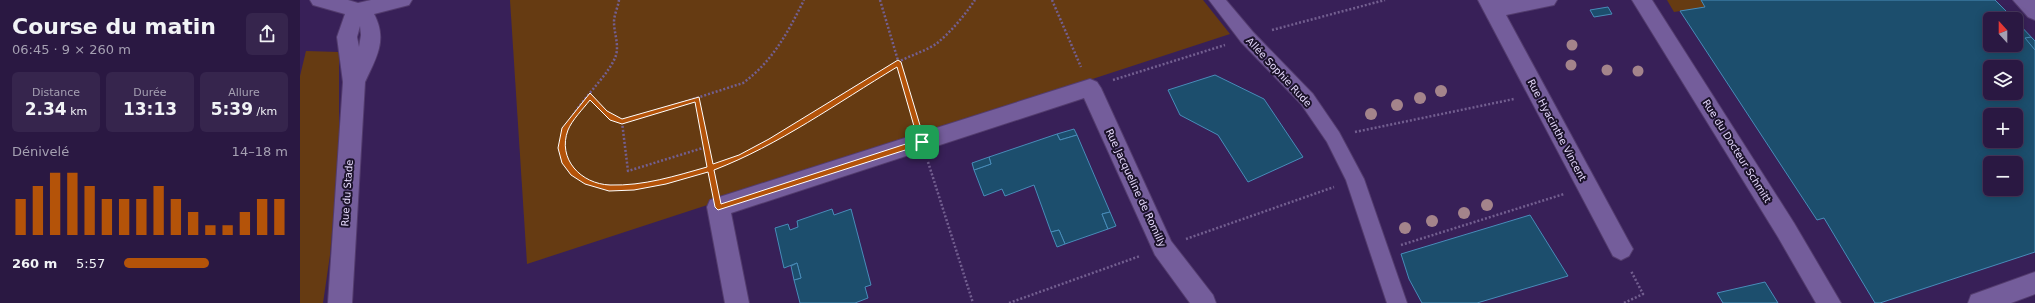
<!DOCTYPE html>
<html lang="fr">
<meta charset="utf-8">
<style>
body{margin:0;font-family:"DejaVu Sans",sans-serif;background:#36254d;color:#f1f3f6;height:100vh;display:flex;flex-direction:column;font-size:15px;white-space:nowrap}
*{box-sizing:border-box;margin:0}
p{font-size:13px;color:#a5a0b2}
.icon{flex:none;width:22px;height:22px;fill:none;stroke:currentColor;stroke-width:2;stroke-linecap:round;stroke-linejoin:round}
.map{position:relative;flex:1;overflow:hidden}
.side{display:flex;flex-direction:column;background:#2a1842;width:300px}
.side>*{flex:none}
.needle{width:26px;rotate:339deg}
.controls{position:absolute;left:1683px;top:12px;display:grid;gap:8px}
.controls a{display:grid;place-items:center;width:40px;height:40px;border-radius:6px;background:#2a1842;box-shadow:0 2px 10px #0003,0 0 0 1px #46375b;font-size:20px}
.pin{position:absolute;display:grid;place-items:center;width:34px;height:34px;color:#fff;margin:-17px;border-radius:8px;box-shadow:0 2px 6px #0006}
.round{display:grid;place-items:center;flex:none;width:42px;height:42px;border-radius:6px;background:#36254d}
.head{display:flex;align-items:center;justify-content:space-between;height:68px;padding:0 12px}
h1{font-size:22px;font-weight:600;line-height:30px}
.figures{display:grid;grid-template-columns:repeat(3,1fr);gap:6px;height:68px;padding:4px 12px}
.figures div{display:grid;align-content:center;border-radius:6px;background:#36254d;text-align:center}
.figures b{font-size:17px;font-weight:600}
.figures small{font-size:11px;font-weight:400}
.figures p{font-size:11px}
.chart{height:112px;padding:8px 12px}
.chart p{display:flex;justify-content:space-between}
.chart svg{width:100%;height:72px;margin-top:4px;stroke:#b45309;stroke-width:6}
ul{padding:0 12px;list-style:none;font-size:13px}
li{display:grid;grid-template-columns:64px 48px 1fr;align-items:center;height:30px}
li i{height:10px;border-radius:5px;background:#b45309}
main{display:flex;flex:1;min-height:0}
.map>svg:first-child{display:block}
.green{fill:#663b12}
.building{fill:#1c4e6d;stroke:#488cb9;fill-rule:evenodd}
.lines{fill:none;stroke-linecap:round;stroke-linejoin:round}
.pedestrian-casing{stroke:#533c6e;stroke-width:2}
.minor-casing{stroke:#533c6e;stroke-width:2}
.tertiary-casing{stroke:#533c6e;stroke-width:2}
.path{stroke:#735f90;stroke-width:2.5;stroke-dasharray:2 2;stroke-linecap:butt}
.pedestrian{fill:#745d9b;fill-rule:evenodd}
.minor{fill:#745d9b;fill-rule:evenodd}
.tertiary{fill:#745d9b;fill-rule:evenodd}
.tree{fill:#a4848b}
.route{fill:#b45309;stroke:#fff;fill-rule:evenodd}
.labels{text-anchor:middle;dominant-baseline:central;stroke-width:4;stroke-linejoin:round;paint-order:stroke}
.street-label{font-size:10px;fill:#e6dafd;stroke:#1b122a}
</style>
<main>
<section class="side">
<div class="head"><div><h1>Course du matin</h1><p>06:45 · 9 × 260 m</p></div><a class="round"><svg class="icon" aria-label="share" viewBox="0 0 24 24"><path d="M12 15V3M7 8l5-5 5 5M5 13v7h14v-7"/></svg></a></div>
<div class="figures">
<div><p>Distance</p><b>2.34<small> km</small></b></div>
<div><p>Durée</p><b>13:13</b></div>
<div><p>Allure</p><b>5:39<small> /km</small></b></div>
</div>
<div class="chart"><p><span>Dénivelé</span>14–18 m</p>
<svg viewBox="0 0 160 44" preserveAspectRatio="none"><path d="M5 44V22M15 44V14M25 44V6M35 44V6M45 44V14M55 44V22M65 44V22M75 44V22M85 44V14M95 44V22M105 44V30M115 44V38M125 44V38M135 44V30M145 44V22M155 44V22"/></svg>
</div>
<ul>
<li><b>260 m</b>5:57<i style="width:52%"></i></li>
</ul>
</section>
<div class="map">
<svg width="1735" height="303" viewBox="0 0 1735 303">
<rect width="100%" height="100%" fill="#382058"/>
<g class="green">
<polygon points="210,0 903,0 930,34 227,264"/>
<polygon points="1367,0 1401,0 1405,7 1374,12"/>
<polygon points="6,51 39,52 39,151 30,255 23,303 0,303 0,76"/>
</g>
<g class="building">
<path d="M1401,0H1695L1714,19H1690V45H1716V21L1735,41V252L1580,303H1575L1524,218L1517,220L1380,11L1405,7ZM1690,67H1716V93H1690ZM1690,115H1716V141H1690ZM1690,163H1716V189H1690Z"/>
<polygon points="1308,7 1312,14 1294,17 1290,10"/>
<polygon points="1731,37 1735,41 1735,50 1725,38"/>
<polygon points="915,75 964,99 1003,157 948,182 918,135 880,115 868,90"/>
<polygon points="774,129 777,135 760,140 757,134"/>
<polygon points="757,134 760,140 777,135 810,212 802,214 808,229 765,244 759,230 751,232 734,185 705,196 702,189 684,196 674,170 691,164 689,157"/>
<polygon points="689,157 691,164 674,170 672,163"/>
<polygon points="532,209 534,215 551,209 571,285 565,287 568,298 555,303 500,303 494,280 501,278 497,263 484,268 475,228 488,224 490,230 498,227 497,221"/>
<polygon points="810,212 816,226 808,229 802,214"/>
<polygon points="1230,215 1268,276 1177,303 1122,303 1109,279 1101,254"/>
<polygon points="759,230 765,244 757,247 751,232"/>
<polygon points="497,263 501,278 494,280 491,266"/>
<polygon points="1465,282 1478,303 1423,303 1417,293"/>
</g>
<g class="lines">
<g class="pedestrian-casing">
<polygon id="pedestrian" points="909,0 926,0 953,32 1013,94 1039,132 1064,179 1107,303 1087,303 1046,180 1027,142 1001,104 941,42"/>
</g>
<g class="minor-casing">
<g id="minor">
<path d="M10,0H48L58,3L71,0H112L109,5L74,14C88,40 76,58 65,82L52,303H28L43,82L37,37L45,14L13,5ZM60,26L61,35L59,47L57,37Z"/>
<polygon points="1178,0 1257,0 1254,5 1206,15 1329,242 1333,249 1329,256 1321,260 1313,256"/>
<polygon points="1713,0 1735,0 1735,20 1728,17"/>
<polygon points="790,79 797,82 801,88 871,241 913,295 916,303 890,303 855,255 784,98 431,213 449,303 425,303 407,207 410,200"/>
<polygon points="1735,272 1735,294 1711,303 1668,303 1671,295"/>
</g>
</g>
<g class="tertiary-casing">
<polygon id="tertiary" points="1332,0 1352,0 1494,223 1541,303 1516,303 1478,237"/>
</g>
<g class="path">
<path d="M319,0C318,7 314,15 314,22C314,34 320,46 315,58C302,88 246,126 265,163C273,179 292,185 309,186C328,188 346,185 365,181C444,166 499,120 566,81C577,74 589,67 600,61C612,55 625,51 636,44C651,32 664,16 675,0"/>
<polyline points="580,0 616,121"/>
<polyline points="752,0 781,67"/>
<polyline points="972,30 1085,0"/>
<polyline points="813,80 925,45"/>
<path d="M290,96L308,114L322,122L443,83C473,61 488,32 504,0"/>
<polyline points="397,99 414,185"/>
<polyline points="322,122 328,171 406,147"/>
<polyline points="1055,132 1214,99"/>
<polyline points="628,162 673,303"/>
<polyline points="886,239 1034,187"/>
<polyline points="1101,245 1264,194"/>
<polyline points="709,303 840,256"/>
<polyline points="1324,303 1343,294 1331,271"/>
</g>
<use href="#pedestrian" class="pedestrian"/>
<use href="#minor" class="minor"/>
<use href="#tertiary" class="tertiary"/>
</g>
<g class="tree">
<circle cx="1272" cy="45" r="5.5"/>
<circle cx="1271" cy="65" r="5.5"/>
<circle cx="1307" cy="70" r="5.5"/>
<circle cx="1338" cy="71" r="5.5"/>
<circle cx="1141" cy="91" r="6"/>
<circle cx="1120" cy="98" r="6"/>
<circle cx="1097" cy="105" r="6"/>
<circle cx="1071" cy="114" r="6"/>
<circle cx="1187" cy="205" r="6"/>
<circle cx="1164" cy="213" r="6"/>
<circle cx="1132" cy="221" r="6"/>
<circle cx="1105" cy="228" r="6"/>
</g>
<path class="route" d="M598,60L601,62L625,142L624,144L418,210L415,207L408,172L366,184L334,190L309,191L285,184L271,175L262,163L258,148L262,128L290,93L307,111L322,119L399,97L413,164L439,155L469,139ZM597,67L618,140L421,204L414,170C479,145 537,103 597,67ZM290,100L310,120L322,124L395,102L407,167C375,176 344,186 310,185C281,184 257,159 268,130C272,120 283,109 290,100Z"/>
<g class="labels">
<g class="street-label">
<text transform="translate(979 72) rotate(47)">Allée Sophie Rude</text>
<text transform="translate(1257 130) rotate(62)">Rue Hyacinthe Vincent</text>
<text transform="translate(1437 151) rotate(58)">Rue du Docteur Schmitt</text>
<text transform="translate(836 188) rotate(65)">Rue Jacqueline de Romilly</text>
<text transform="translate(47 193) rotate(-86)">Rue du Stade</text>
</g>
</g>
</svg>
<div class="controls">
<a><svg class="needle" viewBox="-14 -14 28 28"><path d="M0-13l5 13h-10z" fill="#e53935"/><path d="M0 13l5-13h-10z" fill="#a5a0b2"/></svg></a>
<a><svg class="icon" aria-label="layers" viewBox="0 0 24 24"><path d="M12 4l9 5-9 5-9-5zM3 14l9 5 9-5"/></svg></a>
<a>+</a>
<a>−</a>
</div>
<div class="pin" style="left:622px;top:142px;background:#1e9e55"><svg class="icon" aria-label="arrive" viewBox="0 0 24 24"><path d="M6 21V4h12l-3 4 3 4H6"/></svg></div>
</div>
</main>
